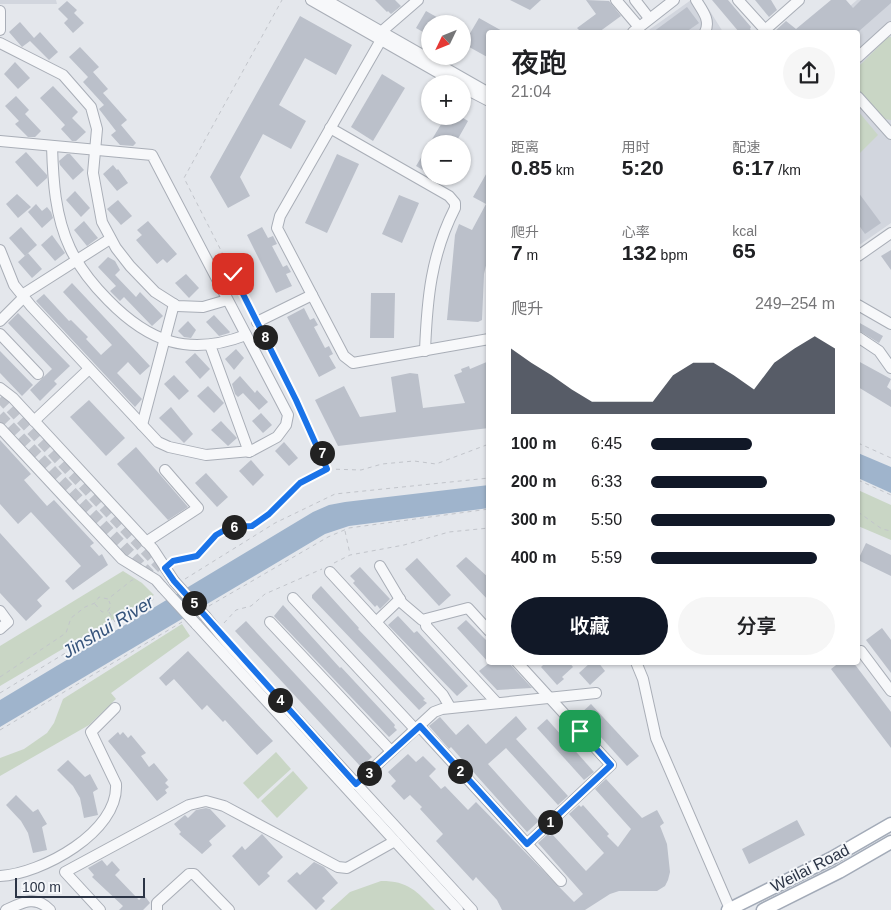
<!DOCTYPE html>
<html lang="zh">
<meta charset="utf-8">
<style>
body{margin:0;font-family:Arial,"Noto Sans SC",sans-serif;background:#f6f6f6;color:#202124;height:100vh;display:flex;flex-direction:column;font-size:19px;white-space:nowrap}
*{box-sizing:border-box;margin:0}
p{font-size:16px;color:#757577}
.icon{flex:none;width:28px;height:28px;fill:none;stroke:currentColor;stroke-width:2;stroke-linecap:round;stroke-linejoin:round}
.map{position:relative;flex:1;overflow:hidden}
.drawer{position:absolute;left:486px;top:30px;width:374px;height:635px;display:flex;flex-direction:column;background:#fff;border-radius:5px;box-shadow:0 1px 4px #0004}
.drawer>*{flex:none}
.needle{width:32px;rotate:227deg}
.tools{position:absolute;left:421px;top:15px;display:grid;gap:10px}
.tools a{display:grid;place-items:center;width:50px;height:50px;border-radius:50%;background:#fff;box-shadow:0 1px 4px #0004;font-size:25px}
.scale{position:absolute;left:15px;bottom:12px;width:130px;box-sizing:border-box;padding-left:5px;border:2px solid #2b3445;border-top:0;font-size:14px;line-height:18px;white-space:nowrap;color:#2b3445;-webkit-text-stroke:4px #f4f6f9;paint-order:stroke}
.pin{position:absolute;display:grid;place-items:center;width:42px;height:42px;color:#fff;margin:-21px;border-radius:10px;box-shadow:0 2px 8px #0006}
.km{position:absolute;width:25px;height:25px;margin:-12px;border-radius:50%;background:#222;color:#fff;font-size:14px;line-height:25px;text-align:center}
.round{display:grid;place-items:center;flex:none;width:52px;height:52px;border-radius:26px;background:#f6f6f6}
.overview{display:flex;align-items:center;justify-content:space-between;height:85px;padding:0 25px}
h1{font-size:28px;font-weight:600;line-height:38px}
.figures{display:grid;grid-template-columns:repeat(3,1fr);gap:8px;height:85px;padding:5px 25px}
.figures div{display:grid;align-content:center}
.figures b{font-size:21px;font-weight:600}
.figures small{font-size:14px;font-weight:400}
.figures p{font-size:14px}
.chart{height:140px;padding:10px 25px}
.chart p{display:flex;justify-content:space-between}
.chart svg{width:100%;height:90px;margin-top:5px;fill:#111827;opacity:.7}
.cta{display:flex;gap:10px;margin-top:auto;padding:10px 25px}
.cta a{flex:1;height:58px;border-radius:30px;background:#111827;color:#fff;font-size:20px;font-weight:600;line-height:58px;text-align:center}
.cta a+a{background:#f6f6f6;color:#202124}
ul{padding:0 25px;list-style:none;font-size:16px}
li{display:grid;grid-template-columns:80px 60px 1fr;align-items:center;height:38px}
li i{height:12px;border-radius:6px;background:#111827}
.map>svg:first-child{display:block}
.built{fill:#d2d6de}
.green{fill:#c9d6c5}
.water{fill:#9fb4cc}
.building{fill:#bbc0ca}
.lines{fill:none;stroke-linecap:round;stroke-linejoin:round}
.minor-tunnel{stroke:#bfc3cb;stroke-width:10;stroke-dasharray:10 5;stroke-linecap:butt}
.minor-casing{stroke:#a9aeb7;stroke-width:12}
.major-casing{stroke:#a3abb8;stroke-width:15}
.path{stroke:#c2c5cb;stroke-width:1;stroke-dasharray:4 4;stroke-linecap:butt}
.minor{stroke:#f7f8fa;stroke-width:10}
.major{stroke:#fff;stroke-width:12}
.minor-bridge-casing{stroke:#a9aeb7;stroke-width:12;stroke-linecap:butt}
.minor-bridge{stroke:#f7f8fa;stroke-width:10}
.route-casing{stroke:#fff;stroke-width:10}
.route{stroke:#1a73e8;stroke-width:6}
.labels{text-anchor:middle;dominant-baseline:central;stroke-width:4;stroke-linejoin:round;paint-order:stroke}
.street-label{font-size:16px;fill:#2b3445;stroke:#f4f6f9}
.water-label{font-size:18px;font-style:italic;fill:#34527a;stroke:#f4f6f9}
</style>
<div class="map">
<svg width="891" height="910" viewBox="0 0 891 910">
<rect width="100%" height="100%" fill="#e4e7ec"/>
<g class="built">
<polygon points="0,0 56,0 57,4 0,4"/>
<polygon points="691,0 703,0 723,32 646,32"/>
<polygon points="857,0 891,0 891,223 858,246 858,32 820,32"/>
</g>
<g class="green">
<polygon points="888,37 891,37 891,120 884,119 858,89 858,67"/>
<polygon points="858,111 878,135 858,155"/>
<polygon points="858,490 891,505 891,540 858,526"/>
<polygon points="123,571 142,583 154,595 0,686 0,646"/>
<polygon points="182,624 190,636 111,693 116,699 89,725 0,776 0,758 24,749 47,733 54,723 63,699"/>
<polygon points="276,752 291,769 258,799 243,783"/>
<polygon points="293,771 308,788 277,818 261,801"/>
<path d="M381,881C409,881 416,891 435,910H330L350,892Z"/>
</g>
<g class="water">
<polygon points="858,453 891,467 891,493 858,478"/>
<polygon points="489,485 489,508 349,526 325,534 0,727 0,700 313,512 329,505 345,502"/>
</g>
<g class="building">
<polygon points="375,0 395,0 401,6 391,14 388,11 387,12"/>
<polygon points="510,0 541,0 530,10"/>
<polygon points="586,0 609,1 621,16 599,32 581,32 577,28 596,14"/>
<polygon points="712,0 728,0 751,27 750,29 753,32 739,32"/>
<polygon points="755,0 771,0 777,10 769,17"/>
<polygon points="831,0 846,0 853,8 861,0 891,0 891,3 858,32 774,32 786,21 796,29"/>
<polygon points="67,1 77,10 74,13 84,23 73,33 64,23 68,19 58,9"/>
<polygon points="687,7 699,23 686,32 653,32"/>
<polygon points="426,11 449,24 430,24 430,36 416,28"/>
<polygon points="300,16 352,45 336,75 305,58 279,105 306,121 291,149 263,134 240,177 250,196 228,208 210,177"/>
<polygon points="479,18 504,32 489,32 489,58 462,43 462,31 469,35"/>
<polygon points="20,22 34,38 40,32 58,52 49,60 30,41 22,47 9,32"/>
<polygon points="80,47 99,67 93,72 108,89 103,93 127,120 121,125 136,143 133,146 120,145 111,135 116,131 99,109 104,105 83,82 88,77 69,57"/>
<polygon points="15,62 30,78 18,89 4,74"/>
<polygon points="382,74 405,88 373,141 351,127"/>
<polygon points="53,86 78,112 72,118 86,132 76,141 72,141 61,129 65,125 40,98"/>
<polygon points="16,96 29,110 25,114 41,131 35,137 28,137 15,124 19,121 5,106"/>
<polygon points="446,116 460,116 468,121 455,144 430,144 430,174 416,166"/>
<polygon points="26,152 47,175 47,178 37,187 15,162"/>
<polygon points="67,154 70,154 84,170 73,180 60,165 59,161"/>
<polygon points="337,154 359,164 327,233 305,223"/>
<polygon points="113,165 117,170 118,169 128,183 117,191 103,174"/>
<polygon points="489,169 489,253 484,274 482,320 478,322 447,320 455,235 459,224 472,230 486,204 473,197"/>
<polygon points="75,191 90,208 81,217 66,200"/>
<polygon points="858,192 881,223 865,234 858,224"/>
<polygon points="17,194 31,207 18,218 6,204"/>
<polygon points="399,195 419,203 402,243 382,234"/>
<polygon points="118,200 132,216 121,225 107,209"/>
<polygon points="36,204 42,211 47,207 51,212 53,218 42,228 28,212"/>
<polygon points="84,221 98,238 87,246 74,230"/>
<polygon points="148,221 177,254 167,263 163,259 157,264 136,240 142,235 137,230"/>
<polygon points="21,227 37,245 25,256 9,238"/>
<polygon points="262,227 268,238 273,236 277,244 272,246 283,267 287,265 291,272 286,274 292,286 276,293 247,235"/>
<polygon points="52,235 65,253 55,261 41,245"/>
<polygon points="891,250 891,270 881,256"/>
<polygon points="28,253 42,269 32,278 18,262"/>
<polygon points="108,257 115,261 120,270 115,275 136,297 140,292 163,316 152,326 124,297 120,301 110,291 116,286 98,267"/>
<polygon points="186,274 199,288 189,298 175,283"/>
<polygon points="72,283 150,366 140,375 128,362 117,373 142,399 135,407 36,301 44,294 69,321 71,320 88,337 86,339 101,355 112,345 63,292"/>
<polygon points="371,293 395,293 394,338 370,338"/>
<polygon points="304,308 310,320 314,318 318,325 314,327 325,348 329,346 333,354 329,356 336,368 319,377 287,317"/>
<polygon points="18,313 70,366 54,381 57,384 40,401 30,390 52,369 8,323"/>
<polygon points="214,315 230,332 229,333 219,336 206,322"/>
<polygon points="188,321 196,330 191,338 184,337 178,331"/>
<polygon points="858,322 883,336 879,343 858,330"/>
<polygon points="236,349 244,358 234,370 225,359"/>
<polygon points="0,351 33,385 22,396 0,373"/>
<polygon points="195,353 210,369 200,379 185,362"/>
<polygon points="489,361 489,428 338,446 315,400 344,386 360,417 396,412 391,377 410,373 418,374 423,408 465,403 454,375 462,372 461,369 469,366 470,369"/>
<polygon points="858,361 891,379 887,387 891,390 891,407 858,387"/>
<polygon points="174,375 189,391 179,400 164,384"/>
<polygon points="240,376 255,393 257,390 268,402 259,410 243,393 238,397 235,394 232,384"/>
<polygon points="208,386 224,403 214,413 197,396"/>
<polygon points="89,400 125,438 106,456 70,417"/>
<polygon points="171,407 193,434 184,443 159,418"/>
<polygon points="261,413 272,425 263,433 252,421"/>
<polygon points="221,421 237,438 228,446 211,430"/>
<polygon points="0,440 31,474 24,480 47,506 54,500 94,543 90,546 99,556 102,554 108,565 73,590 65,581 81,566 31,512 18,524 0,504"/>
<polygon points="284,442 298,458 289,466 275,451"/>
<polygon points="136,447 188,507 168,520 117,464"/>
<polygon points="251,460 264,475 253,486 239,471"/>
<polygon points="206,473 228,497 217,507 195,483"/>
<polygon points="0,533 50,588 37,600 42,606 26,621 0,593"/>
<polygon points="866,543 891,555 891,576 858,560"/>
<polygon points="466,557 489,578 489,601 456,566"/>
<polygon points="417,558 451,595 439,606 405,569"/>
<polygon points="360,567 390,599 380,609 377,605 375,607 353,583 355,581 350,576"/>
<polygon points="321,586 359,628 358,629 425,699 423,700 427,703 419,710 312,598 312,595"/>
<polygon points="283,605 340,668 341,667 395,725 394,727 397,730 389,737 274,616"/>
<polygon points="398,616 414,633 417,631 468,686 457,696 388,625"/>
<polygon points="466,620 489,643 489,663 508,662 532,688 497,690 479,671 489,663 457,628"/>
<polygon points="246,621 372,757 361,767 235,631"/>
<polygon points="882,628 891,640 891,673 866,640"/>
<polygon points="188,651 273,741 257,755 225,720 223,722 207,705 202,710 174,679 166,686 159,678"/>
<polygon points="546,662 569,662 573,667 562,677 564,679 557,685 541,667"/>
<polygon points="591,662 598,662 605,671 590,685 579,673"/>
<polygon points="840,662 853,662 891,712 891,748 831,669"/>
<polygon points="591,704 639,756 627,766 580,714"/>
<polygon points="516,716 527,729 516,739 568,796 558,805 506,748 488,764 539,821 527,832 451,747 449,749 429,726 440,717 456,735 468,724 486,744"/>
<polygon points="547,719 594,772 584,780 537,728"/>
<polygon points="118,732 120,735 123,732 128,738 131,735 146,753 141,756 149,767 154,763 168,780 165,783 169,787 165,790 167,793 157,801 108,741"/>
<polygon points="408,754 416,762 423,756 436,769 429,776 441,789 445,786 468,810 476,802 574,902 583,894 538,843 548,834 550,836 552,834 586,871 604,853 569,814 579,805 581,807 583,805 609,834 607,836 618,847 631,829 595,789 606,779 642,818 657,810 664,823 660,826 667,844 670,872 668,880 665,886 657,891 619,891 610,894 585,910 502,910 497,900 476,877 473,881 436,841 443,834 420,809 422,807 410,795 404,800 391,786 396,781 388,772"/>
<polygon points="68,760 85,777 90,774 98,789 93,792 98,815 84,818 80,798 73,786 57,770"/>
<polygon points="16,795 33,812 38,809 47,824 42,827 47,850 33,853 28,833 21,821 6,805"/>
<polygon points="206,808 210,809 226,826 209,841 212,845 202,854 179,834 181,832 174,824 185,815 188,818 196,810"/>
<polygon points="797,820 805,835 749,864 742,849"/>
<polygon points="262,834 283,857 267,873 270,876 259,886 232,856 242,846 245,850"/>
<polygon points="102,860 107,866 112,861 120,870 115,875 139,900 144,895 150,903 143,910 119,910 123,906 92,877 94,875 88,868"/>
<polygon points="314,862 324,867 338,883 322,898 325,901 316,910 287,881 297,872 300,875"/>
</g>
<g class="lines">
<g class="minor-tunnel">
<polyline points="0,398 164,571"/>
<polyline points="0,415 150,574"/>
</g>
<g class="minor-casing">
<g id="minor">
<polyline points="311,0 458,84"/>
<polyline points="326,0 489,93"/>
<polyline points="616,0 639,27"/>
<polyline points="635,0 649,18"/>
<path d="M696,0C702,10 711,20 705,32"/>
<polyline points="738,0 767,32"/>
<polyline points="0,11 0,30"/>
<polyline points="765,30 799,0"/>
<polyline points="381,32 418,0"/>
<polyline points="633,32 674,0"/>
<polyline points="381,40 280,216 277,228 344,356 353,363 489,339"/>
<polyline points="0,43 63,75 91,107 97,129 93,173 102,222 116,248 130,266 155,292 177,306 203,307 227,300"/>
<polyline points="858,57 891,27"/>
<polyline points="462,87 489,101"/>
<polyline points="858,97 891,134"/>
<path d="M330,128L449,196L455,203V208C431,255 427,299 425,351"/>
<polyline points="0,141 152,155 288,415 286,425 277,437 251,451 206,455 169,447 158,442 31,306 14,285 0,250"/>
<path d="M52,146C53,180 55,216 70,248C79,267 93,285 108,300C149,342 189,357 246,335"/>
<polyline points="858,256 891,233"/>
<polyline points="22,295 110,239"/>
<polyline points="858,305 891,324"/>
<polyline points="0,321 24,297"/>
<polyline points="257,322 312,295"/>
<polyline points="0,334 38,374"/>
<polyline points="858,337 879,351 891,368"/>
<polyline points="210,345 249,452"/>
<polyline points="0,388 13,398 153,549 174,581"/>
<polyline points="34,421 89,369"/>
<polyline points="142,425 174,304"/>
<polyline points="0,428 122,559 156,580 162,587"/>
<polyline points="146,542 198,508 165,470"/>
<polyline points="380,566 402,603 422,620 468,608 489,631"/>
<polyline points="330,572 443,695 450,707"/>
<polyline points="293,598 415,729"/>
<polyline points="0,611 8,622 0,629"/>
<polyline points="206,617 227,643 472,910"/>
<polyline points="426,620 426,626 496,702"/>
<polyline points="270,622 391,751"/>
<polyline points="376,622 400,599"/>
<polyline points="196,624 458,910"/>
<polyline points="861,651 891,691"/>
<polyline points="517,662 611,765 527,844"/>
<polyline points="636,662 643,679 656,738 730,909"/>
<polyline points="419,726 561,881"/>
<polyline points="356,784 434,712 442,709 596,693"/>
<path d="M0,876C41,874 119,832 116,784L91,732L115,708"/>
<path d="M6,910C23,902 36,895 50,910"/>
<polyline points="100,910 65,872 189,805 206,801 224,806 338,867 347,868 395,841"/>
<polyline points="157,910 157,903 189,874 194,874 229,910"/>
</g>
</g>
<g class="major-casing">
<g id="major">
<polyline points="728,910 832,858 891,824"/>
<polyline points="763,910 839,872 891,842"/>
</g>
</g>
<g class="path">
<polyline points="253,313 184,178 282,0"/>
<polyline points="858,443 891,458"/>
<polyline points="328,469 361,470 382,464 414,461 436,464 489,444"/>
<polyline points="858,480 891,495"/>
<polyline points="858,512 882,529 891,531"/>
<polyline points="345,531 350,554"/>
<polyline points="173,561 197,557 216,535 230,527 252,526 269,514 300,483 327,469 261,330"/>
<polyline points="334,563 350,555 404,545 449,532 489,528"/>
<polyline points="185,579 275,523 335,494 489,478"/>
<polyline points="95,604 102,612 108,611"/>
<polyline points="209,606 328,537 349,528 489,509"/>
<polyline points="108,611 111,606 109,601"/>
<polyline points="109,612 115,622"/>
<polyline points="224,623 236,610 251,606 265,594 322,569"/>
<polyline points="0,677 66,633 71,618 85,607 95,603 99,597 108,599 132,580 137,580"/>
<polyline points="0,693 157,597"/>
<polyline points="0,730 182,622"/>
</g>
<use href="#minor" class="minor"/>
<use href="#major" class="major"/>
<g class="minor-bridge-casing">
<g id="minor-bridge">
<polyline points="174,581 206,617"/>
<polyline points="162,587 196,624"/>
</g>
</g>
<use href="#minor-bridge" class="minor-bridge"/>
</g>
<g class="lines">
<g class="route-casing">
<polyline id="route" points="233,274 296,400 327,469 300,483 269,514 252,526 230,527 216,535 197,556 173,561 165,568 174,581 356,784 420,726 527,844 611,765 580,731"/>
</g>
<use href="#route" class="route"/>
</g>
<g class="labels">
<g class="street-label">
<text transform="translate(810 868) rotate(-27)">Weilai Road</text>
</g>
<g class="water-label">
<text transform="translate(108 627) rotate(-31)">Jinshui River</text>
</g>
</g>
</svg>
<div class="tools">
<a><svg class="needle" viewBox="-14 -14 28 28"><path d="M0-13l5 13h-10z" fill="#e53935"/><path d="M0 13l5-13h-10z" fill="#757577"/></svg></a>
<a>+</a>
<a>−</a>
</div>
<div class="scale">100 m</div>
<div class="pin" style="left:580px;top:731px;background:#1e9e55"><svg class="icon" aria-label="arrive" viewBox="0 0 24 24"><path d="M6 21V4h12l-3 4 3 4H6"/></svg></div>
<div class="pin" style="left:233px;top:274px;background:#d93025"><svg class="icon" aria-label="check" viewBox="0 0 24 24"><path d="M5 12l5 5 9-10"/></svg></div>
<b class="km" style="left:550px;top:822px">1</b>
<b class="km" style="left:460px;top:771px">2</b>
<b class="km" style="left:369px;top:773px">3</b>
<b class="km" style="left:280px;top:700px">4</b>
<b class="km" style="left:194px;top:603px">5</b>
<b class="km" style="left:234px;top:527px">6</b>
<b class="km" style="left:322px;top:453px">7</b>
<b class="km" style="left:265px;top:337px">8</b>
<section class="drawer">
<div class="overview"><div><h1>夜跑</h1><p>21:04</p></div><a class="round"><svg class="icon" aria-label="share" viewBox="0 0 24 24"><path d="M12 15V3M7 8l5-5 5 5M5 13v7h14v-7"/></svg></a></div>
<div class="figures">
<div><p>距离</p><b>0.85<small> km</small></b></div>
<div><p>用时</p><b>5:20</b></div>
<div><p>配速</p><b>6:17<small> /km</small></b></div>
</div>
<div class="figures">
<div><p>爬升</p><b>7<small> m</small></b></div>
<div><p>心率</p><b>132<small> bpm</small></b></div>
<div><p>kcal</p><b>65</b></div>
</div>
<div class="chart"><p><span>爬升</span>249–254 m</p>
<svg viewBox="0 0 160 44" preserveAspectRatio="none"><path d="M0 44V12L10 19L20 25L30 32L40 38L50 38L60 38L70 38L80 25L90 19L100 19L110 25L120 32L130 19L140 12L150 6L160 12V44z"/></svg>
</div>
<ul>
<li><b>100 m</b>6:45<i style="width:55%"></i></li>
<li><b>200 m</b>6:33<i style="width:63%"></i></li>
<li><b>300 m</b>5:50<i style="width:100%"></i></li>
<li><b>400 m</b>5:59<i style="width:90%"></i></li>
</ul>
<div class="cta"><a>收藏</a><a>分享</a></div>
</section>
</div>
